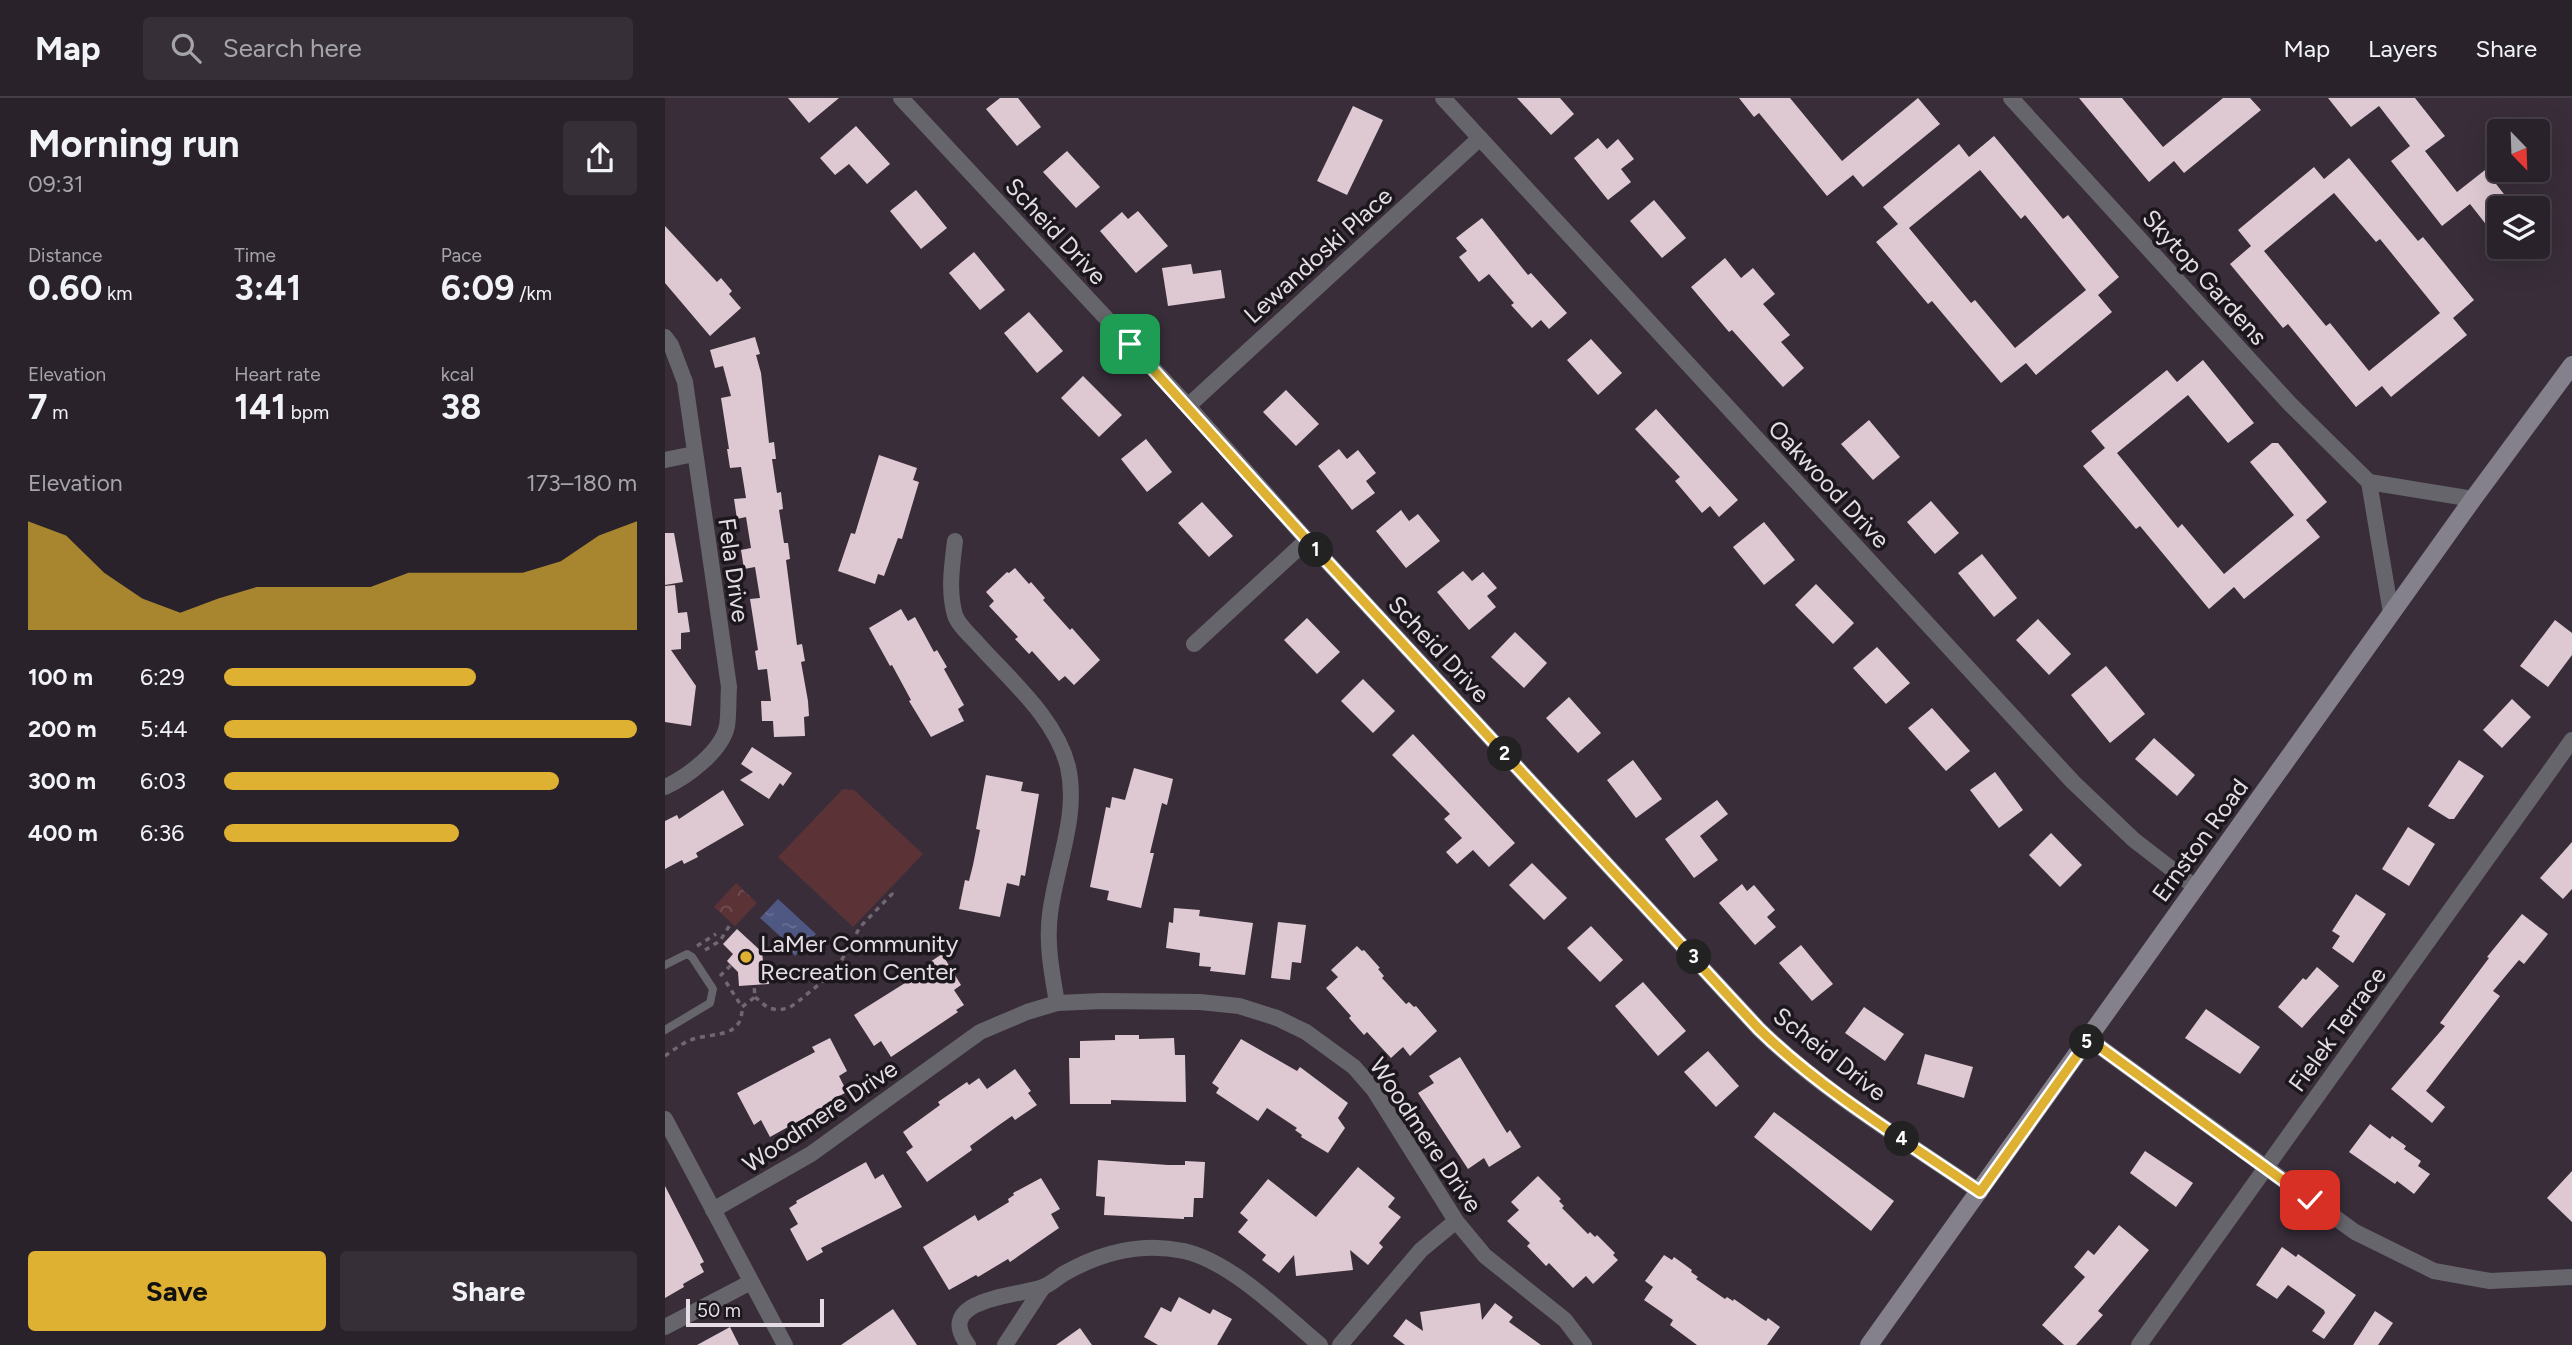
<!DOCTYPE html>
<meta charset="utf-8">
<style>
body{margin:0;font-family:Figtree,sans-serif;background:#362f37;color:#f1f3f6;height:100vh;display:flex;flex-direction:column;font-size:26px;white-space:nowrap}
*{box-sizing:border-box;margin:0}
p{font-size:23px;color:#a5a4a9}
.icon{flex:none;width:38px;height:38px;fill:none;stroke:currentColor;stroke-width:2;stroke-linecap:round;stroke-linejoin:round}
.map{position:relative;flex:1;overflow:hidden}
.panel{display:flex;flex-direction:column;background:#2a222b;width:665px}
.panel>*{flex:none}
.needle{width:46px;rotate:157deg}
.buttons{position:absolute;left:1822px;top:21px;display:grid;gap:14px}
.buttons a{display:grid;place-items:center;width:63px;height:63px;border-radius:7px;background:#2a222b;box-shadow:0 7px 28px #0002,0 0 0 2px #463f47;font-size:35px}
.scale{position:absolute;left:21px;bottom:18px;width:138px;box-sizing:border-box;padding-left:7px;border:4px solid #e4dde4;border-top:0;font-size:19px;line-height:24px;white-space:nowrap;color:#e4dde4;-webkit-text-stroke:5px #1c171d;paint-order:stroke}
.pin{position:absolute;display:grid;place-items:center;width:60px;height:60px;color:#fff;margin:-30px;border-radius:14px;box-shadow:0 4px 10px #0006}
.km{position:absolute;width:35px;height:35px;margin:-18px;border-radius:50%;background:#222;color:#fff;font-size:19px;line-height:35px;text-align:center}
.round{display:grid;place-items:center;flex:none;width:74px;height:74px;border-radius:7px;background:#362f37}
.summary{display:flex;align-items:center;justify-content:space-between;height:119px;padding:0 28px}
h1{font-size:38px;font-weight:700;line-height:52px}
.stats{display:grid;grid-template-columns:repeat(3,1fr);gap:10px;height:119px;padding:7px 28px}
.stats div{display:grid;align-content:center}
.stats b{font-size:35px;font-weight:700}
.stats small{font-size:19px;font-weight:400}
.stats p{font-size:19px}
.chart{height:196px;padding:14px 28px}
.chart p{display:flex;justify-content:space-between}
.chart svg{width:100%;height:126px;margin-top:7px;fill:#deb133;opacity:.7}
.cta{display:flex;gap:14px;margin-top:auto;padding:14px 28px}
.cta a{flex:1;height:80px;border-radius:7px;background:#deb133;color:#111;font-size:28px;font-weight:700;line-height:80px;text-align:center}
.cta a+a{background:#362f37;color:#f1f3f6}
ul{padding:0 28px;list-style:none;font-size:23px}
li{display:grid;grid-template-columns:112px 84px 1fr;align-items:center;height:52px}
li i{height:18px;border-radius:9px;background:#deb133}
header{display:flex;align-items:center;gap:42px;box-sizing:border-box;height:98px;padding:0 35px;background:#2a222b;border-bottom:2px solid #463f47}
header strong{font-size:33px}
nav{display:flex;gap:38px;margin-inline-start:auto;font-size:24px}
.search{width:490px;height:63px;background:#362f37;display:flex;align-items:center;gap:18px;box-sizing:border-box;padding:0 24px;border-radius:7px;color:#a5a4a9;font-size:26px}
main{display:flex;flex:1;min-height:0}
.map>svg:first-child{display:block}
.park{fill:url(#park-crowns)}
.pitch{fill:#5b3337}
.water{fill:url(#water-ripples)}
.building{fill:#dec9d2;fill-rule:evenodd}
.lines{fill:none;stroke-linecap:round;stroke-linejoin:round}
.path{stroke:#706771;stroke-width:3.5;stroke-dasharray:5 5;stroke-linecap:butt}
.lane{stroke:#67656c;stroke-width:8}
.street{stroke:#67656c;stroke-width:16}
.secondary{stroke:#84818d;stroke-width:18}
.route-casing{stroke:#fff;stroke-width:14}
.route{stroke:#deb133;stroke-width:9}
.poi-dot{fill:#deb133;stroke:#1c171d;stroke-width:2.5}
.labels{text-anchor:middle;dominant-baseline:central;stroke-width:7;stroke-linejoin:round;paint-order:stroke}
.street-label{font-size:24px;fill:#e4dde4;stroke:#1c171d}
.poi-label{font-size:24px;fill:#e4dde4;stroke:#1c171d;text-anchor:start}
</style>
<header>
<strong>Map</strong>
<div class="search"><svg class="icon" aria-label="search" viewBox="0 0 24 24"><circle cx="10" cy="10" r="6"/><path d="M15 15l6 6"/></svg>Search here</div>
<nav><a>Map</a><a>Layers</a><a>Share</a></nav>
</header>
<main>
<section class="panel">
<div class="summary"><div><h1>Morning run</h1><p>09:31</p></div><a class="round"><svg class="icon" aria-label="share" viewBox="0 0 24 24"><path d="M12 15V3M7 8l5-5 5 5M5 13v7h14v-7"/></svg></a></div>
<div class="stats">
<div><p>Distance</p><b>0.60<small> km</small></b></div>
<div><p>Time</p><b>3:41</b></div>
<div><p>Pace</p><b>6:09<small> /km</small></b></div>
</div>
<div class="stats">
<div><p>Elevation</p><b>7<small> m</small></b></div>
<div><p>Heart rate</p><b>141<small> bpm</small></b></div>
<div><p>kcal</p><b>38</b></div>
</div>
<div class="chart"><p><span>Elevation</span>173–180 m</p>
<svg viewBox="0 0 160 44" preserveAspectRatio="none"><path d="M0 44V6L10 11L20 24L30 33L40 38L50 33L60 29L70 29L80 29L90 29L100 24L110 24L120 24L130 24L140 20L150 11L160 6V44z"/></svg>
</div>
<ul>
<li><b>100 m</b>6:29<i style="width:61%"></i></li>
<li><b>200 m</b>5:44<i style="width:100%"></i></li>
<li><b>300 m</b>6:03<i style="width:81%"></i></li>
<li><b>400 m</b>6:36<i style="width:57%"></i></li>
</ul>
<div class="cta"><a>Save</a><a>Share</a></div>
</section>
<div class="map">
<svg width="1907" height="1247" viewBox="0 0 1907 1247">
<defs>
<pattern id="park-crowns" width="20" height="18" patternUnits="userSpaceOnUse" patternTransform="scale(1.75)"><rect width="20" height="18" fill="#5b3337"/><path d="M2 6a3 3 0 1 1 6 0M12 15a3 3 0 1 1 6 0" fill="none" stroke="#725054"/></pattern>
<pattern id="water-ripples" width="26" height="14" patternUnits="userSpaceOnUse" patternTransform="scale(1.75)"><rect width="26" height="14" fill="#4f5783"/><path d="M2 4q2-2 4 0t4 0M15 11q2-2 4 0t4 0" fill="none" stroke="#686f94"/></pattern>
</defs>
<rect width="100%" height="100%" fill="#382d39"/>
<polygon class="park" points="71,785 92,805 70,828 49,809"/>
<polygon class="pitch" points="178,691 189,692 258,756 188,829 113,759"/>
<polygon class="water" points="113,801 151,836 130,858 126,853 128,850 95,820"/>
<g class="building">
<polygon points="123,0 174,0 144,25"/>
<polygon points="335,0 353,0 376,29 352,48 321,11"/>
<polygon points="852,0 895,0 909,16 886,37"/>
<polygon points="1074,0 1125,0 1177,63 1253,0 1275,26 1198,89 1188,77 1162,98 1094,15 1089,19"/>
<polygon points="1414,0 1457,0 1498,49 1558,0 1585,0 1596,12 1519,75 1509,63 1484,84"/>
<polygon points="1663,0 1750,0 1780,38 1760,53 1792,94 1820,72 1850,110 1834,110 1834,143 1805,106 1777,128 1726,63 1745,48 1714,8 1686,29"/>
<polygon points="688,8 718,22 682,97 652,83"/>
<polygon points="191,28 225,66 202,86 184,66 170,77 155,60"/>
<path d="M1329,38L1398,121L1403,117L1454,179L1433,197L1447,214L1371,277L1361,265L1336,285L1267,203L1263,206L1211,144L1233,126L1218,109L1294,46L1304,59ZM1315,72L1356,121L1360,117L1421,192L1350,250L1310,202L1306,205L1244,130Z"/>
<polygon points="933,40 942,51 953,41 969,61 956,71 966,84 943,102 909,60"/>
<polygon points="402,53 435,89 411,110 378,74"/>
<path d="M1684,60L1753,143L1758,139L1809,202L1788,220L1802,237L1726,299L1717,288L1691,309L1623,226L1618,230L1565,166L1586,148L1573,132L1649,69L1659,81ZM1669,95L1711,144L1715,141L1775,215L1704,273L1665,225L1661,228L1599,153Z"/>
<polygon points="251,92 282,130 256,151 225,113"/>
<polygon points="989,102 1021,140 997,160 965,123"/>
<polygon points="473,113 503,148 471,175 435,133 457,114 463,121"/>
<polygon points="817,120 863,177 866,175 902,215 884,231 876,222 867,230 846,207 849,205 824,176 814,184 794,159 802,153 791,140"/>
<polygon points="0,128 52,184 56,180 67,193 64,196 76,210 45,238 0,185"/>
<polygon points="309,154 340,192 315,212 284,175"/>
<polygon points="1060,160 1076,180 1088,170 1110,196 1098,206 1125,237 1116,244 1139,270 1118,289 1067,232 1064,234 1026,189"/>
<polygon points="526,166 528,176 556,172 560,200 503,208 497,170"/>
<polygon points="364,214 398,253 372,275 339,235"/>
<polygon points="90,239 95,256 91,257 96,275 104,345 109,344 111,361 107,361 112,395 116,394 118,411 114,412 119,445 123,445 125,461 121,462 132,547 137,546 140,563 136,564 143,603 144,618 139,619 140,638 109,639 108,623 97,623 96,603 106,603 102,571 93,572 90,553 93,552 85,501 95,500 90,469 79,471 76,452 86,450 81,419 72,421 69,401 81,400 76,369 65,370 62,351 64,351 56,300 66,298 58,268 50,270 45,252"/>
<polygon points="926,241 957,275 933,297 902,262"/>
<polygon points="1538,262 1589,325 1563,345 1523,297 1452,355 1513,430 1517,426 1559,476 1629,417 1585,364 1607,345 1613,345 1662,404 1641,422 1655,439 1579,501 1569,489 1544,511 1475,428 1471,431 1418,368 1440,350 1426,333 1502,272 1512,284"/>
<polygon points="418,278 457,317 434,339 396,300"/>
<polygon points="621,292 654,326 631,348 598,314"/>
<polygon points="991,311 1073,402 1054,419 1045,408 1037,415 1010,383 1015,379 970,331"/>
<polygon points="1204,322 1235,359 1208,382 1176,346"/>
<polygon points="481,341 507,374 482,394 456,361"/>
<polygon points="674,351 682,361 693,352 711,375 701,383 710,395 687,412 653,368"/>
<polygon points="214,357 252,370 248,382 254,384 237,441 233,440 219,478 213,476 210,486 173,473 186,435 190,436"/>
<polygon points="1266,403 1294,435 1270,456 1242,424"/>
<polygon points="537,404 568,438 544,459 513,425"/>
<polygon points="736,412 744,423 753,416 775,443 741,470 711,433"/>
<polygon points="1099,424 1130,462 1099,487 1068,449"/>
<polygon points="0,435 9,435 18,484 0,487"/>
<polygon points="1317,456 1352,500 1329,519 1293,475"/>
<polygon points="350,470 364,486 366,484 380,500 378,502 405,532 407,530 435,562 409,587 400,578 394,583 367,553 364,556 350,541 353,539 324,508 329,503 321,494 342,474 344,475"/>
<polygon points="798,473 807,483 818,474 832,490 822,498 831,509 804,532 772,494"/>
<polygon points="1151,486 1189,525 1168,546 1130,507"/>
<polygon points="10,487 13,515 22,514 25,534 16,535 16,551 6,552 31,588 26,628 0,624 0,488"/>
<polygon points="236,511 243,523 250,519 269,554 272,552 282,569 279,571 299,607 293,611 299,623 266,639 244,603 246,602 227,567 225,568 204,530"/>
<polygon points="642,520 675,554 652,576 619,542"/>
<polygon points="1373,521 1406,556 1384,577 1351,542"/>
<polygon points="1890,522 1907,535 1907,557 1883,589 1855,568"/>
<polygon points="850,534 882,565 859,590 826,559"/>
<polygon points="1212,549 1245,585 1221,606 1188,570"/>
<polygon points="1441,568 1480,616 1445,645 1406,597"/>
<polygon points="698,581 730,613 708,635 676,603"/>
<polygon points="904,599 936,635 913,655 881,620"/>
<polygon points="1847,601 1866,619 1837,650 1818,632"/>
<polygon points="1267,610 1305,653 1281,673 1243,630"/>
<polygon points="748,636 850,745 824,769 808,752 792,766 781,754 797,740 779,721 785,716 727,657"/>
<polygon points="1489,640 1530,677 1512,698 1470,661"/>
<polygon points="87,649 127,675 118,688 115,685 104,701 75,682 88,674 76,666"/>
<polygon points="968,662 997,701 971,720 942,682"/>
<polygon points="1794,662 1819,678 1789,721 1784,721 1763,708"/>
<polygon points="469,670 508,681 502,707 497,705 493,722 485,755 489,755 476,810 442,802 444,793 425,789 441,709 445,710 447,699 460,702"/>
<polygon points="1330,674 1358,712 1334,730 1305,692"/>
<polygon points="321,677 358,684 356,693 374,696 360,778 356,777 354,788 342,785 335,819 294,811 300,782 304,783 308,767 315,732 311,731"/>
<polygon points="58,692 79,727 31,755 33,759 19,766 17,762 0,771 0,723 12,717 14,721"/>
<polygon points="1052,702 1063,716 1035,738 1053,762 1029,780 1000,741"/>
<polygon points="1743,729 1770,746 1744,788 1717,771"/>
<polygon points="1386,735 1417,767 1395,789 1364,757"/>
<polygon points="1907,744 1907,791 1898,801 1875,780"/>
<polygon points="867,765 902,800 879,822 844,787"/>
<polygon points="1077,786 1082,793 1089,787 1110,812 1102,819 1111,829 1090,847 1054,805"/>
<polygon points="1691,796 1721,816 1688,865 1667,850 1675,838 1667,833"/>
<polygon points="509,810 535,812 534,818 588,825 580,877 545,873 546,869 534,868 535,855 501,850 504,824 508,825"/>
<polygon points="1857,816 1883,836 1859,866 1854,862 1828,893 1835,898 1761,993 1780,1009 1767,1025 1726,991 1780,928 1775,925 1824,860 1822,859"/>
<polygon points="613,824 641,827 636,865 627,864 625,882 606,880"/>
<polygon points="926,828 958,862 935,884 902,850"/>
<polygon points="72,831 97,854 98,863 103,863 104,886 74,888 73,874 62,863 68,856 58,846"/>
<polygon points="1136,847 1168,886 1147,903 1114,865"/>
<polygon points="692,848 697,853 699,852 715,870 713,871 719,878 717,880 741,906 744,904 749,909 751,908 772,933 745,958 738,949 726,960 702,934 699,937 684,920 686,918 661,890 673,879 666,872"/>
<polygon points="277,856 296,887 289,892 299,907 291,912 293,914 226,959 216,943 209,948 189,917 264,870 262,866"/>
<polygon points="1652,869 1674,888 1637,930 1613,909 1638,880 1641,882"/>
<polygon points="978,884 1021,933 993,958 950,908"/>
<polygon points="1199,909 1239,936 1220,963 1180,935"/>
<polygon points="1541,911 1595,949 1575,976 1520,940"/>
<polygon points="450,937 474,937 474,941 509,940 510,957 520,957 521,1004 446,1002 446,1006 405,1006 404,960 415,960 415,943 450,942"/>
<polygon points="165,940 182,973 174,978 182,994 174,998 175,1000 105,1039 96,1022 89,1027 72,995 150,954 147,949"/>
<polygon points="576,941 632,973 635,969 683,1005 673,1020 680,1030 663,1055 636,1039 637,1037 630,1032 632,1030 602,1010 593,1023 551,995 554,990 547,985"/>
<polygon points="1043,953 1074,988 1051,1009 1019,974"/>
<polygon points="1260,956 1308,969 1299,1000 1252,986"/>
<polygon points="795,959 842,1035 845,1032 856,1049 824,1069 819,1060 803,1071 753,995 769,985 764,978"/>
<polygon points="350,971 366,993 363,995 372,1007 350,1022 347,1018 334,1027 305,1048 307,1052 262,1084 241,1054 248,1049 238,1034 275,1007 273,1004 302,984 304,987 314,980 322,991"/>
<polygon points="1109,1014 1229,1103 1206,1133 1089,1039"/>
<polygon points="1705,1026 1725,1041 1727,1038 1741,1048 1739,1051 1756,1063 1753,1068 1765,1076 1749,1096 1732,1083 1730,1086 1684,1054"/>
<polygon points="1480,1053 1528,1085 1511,1109 1465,1075"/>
<polygon points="433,1062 503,1067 520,1067 520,1063 540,1064 538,1100 529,1100 528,1119 519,1119 519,1121 439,1117 440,1099 431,1098"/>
<polygon points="201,1064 210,1081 218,1076 237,1109 156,1150 158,1154 142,1163 125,1131 133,1126 124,1110 132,1105 131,1103"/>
<polygon points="693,1069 730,1100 723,1109 736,1119 714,1145 718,1149 703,1167 685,1152 688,1172 631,1178 629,1157 614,1175 597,1162 601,1157 573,1134 583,1122 575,1115 603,1081 651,1119"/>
<polygon points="1907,1073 1907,1124 1882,1100"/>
<polygon points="873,1078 896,1101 894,1103 899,1108 897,1110 923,1136 925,1134 930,1139 932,1137 950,1155 948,1157 953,1162 928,1186 921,1178 908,1190 884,1165 881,1168 862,1148 865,1145 842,1123 854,1112 846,1104"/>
<polygon points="376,1080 395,1111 386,1116 394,1130 345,1164 343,1161 313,1179 311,1177 284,1192 258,1149 310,1117 313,1123 344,1104 343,1101 349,1097 348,1095"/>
<polygon points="0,1088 39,1164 35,1166 39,1174 18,1186 19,1189 0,1200"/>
<polygon points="1454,1127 1484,1152 1433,1213 1438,1217 1411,1247 1399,1247 1377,1227 1420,1179 1409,1169 1423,1152 1429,1157"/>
<polygon points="1617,1149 1631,1159 1633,1156 1691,1197 1659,1241 1647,1233 1660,1215 1659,1212 1623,1187 1612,1201 1591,1187"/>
<polygon points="999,1157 1007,1162 1009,1159 1027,1172 1026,1174 1033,1179 1031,1181 1060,1201 1062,1199 1068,1203 1069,1201 1096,1220 1101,1223 1103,1220 1115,1229 1102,1247 1032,1247 1005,1227 1008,1222 979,1202 988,1189 980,1183"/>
<polygon points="514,1199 545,1216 548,1211 567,1221 552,1247 493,1247 479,1239 496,1209 506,1214"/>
<polygon points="815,1205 817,1222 830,1205 848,1219 844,1224 876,1247 740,1247 728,1238 741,1221 758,1233 755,1214"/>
<polygon points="228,1211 252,1247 176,1247"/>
<polygon points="1710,1213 1728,1225 1713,1247 1688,1247"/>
<polygon points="65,1229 74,1247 32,1247"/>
<polygon points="415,1230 427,1247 391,1247"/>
</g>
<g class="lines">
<g class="path">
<polyline points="32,848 51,836"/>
<polyline points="40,852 55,843 66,825"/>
<polyline points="55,878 66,867"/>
<polyline points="61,884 77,909 90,899 89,887"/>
<polyline points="90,899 103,910 113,912 124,910 135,902 164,878 175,865 195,829 227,796 224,791"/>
<path d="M0,958C7,953 15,947 23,943C45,933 78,943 77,909"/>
</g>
<polyline class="lane" points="0,867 22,856 27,859 48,891 45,905 0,932"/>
<g class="street">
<path d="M236,0L523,308L642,442L1094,931C1158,994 1241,1043 1315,1094"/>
<polyline points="778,0 1408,684 1469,742 1530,789"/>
<polyline points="1346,0 1625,306 1704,384"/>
<path d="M0,239L6,247L20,284L64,589C63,601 64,616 62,628C57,653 22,679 0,689"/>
<polyline points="523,308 815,40"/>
<polyline points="0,362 29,356"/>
<polyline points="1704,384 1726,515"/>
<polyline points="1704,384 1808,401"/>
<path d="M290,443C287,468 283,493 290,517C293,527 306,538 313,546C345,582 391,620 403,669C414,718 391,767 385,816C381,846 387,875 392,905"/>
<polyline points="529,546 642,442"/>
<polyline points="1424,941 1690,1134 1769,1173 1825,1183 1907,1179"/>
<polyline points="0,1021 120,1247"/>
<polyline points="48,1112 146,1056 315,934 362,914 392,905 437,903 535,904 574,908 612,920 641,934 689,969 709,992 791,1123 820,1158 900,1222 919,1247"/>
<polyline points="0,1229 86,1184"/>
<path d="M303,1247C267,1200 355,1198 378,1189C386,1186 393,1179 400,1175C437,1154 477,1144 519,1153C567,1164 618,1216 655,1247"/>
<polyline points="340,1247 378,1189"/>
<polyline points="675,1247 756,1152 791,1123"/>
<polyline points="1474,1247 1907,642"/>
</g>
<polyline class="secondary" points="1204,1247 1808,401 1907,267"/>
</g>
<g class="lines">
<g class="route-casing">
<path id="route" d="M465,246L642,442L1094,931C1156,992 1242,1044 1315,1094L1424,941L1645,1102"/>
</g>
<use href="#route" class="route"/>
</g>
<circle class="poi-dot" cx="81" cy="859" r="7"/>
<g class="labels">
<g class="street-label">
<text transform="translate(391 133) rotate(47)">Scheid Drive</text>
<text transform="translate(653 157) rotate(-42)">Lewandoski Place</text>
<text transform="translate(1540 179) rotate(48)">Skytop Gardens</text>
<text transform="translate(1164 386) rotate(47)">Oakwood Drive</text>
<text transform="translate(69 472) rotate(82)">Fela Drive</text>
<text transform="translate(774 551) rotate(47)">Scheid Drive</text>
<text transform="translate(1535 742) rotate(-54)">Ernston Road</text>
<text transform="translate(1672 931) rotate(-54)">Fielek Terrace</text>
<text transform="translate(1165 956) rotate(38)">Scheid Drive</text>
<text transform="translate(155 1018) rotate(-34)">Woodmere Drive</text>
<text transform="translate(761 1037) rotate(56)">Woodmere Drive</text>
</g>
<g class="poi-label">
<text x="95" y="845">LaMer Community<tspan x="95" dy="28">Recreation Center</tspan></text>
</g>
</g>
</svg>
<div class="buttons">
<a><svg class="needle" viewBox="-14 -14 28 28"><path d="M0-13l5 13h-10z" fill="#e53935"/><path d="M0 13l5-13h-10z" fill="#a5a4a9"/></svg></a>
<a><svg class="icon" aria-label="layers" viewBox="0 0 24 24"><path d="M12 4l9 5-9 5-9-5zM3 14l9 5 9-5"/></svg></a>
</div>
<div class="scale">50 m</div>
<div class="pin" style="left:465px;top:246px;background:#1e9e55"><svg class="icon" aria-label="arrive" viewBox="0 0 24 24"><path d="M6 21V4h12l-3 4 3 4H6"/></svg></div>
<div class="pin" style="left:1645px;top:1102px;background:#d93025"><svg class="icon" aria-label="check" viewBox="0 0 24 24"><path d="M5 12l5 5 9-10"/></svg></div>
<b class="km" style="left:651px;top:452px">1</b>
<b class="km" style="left:840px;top:656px">2</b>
<b class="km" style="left:1029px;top:859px">3</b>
<b class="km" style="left:1237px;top:1041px">4</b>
<b class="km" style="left:1422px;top:944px">5</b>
</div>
</main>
